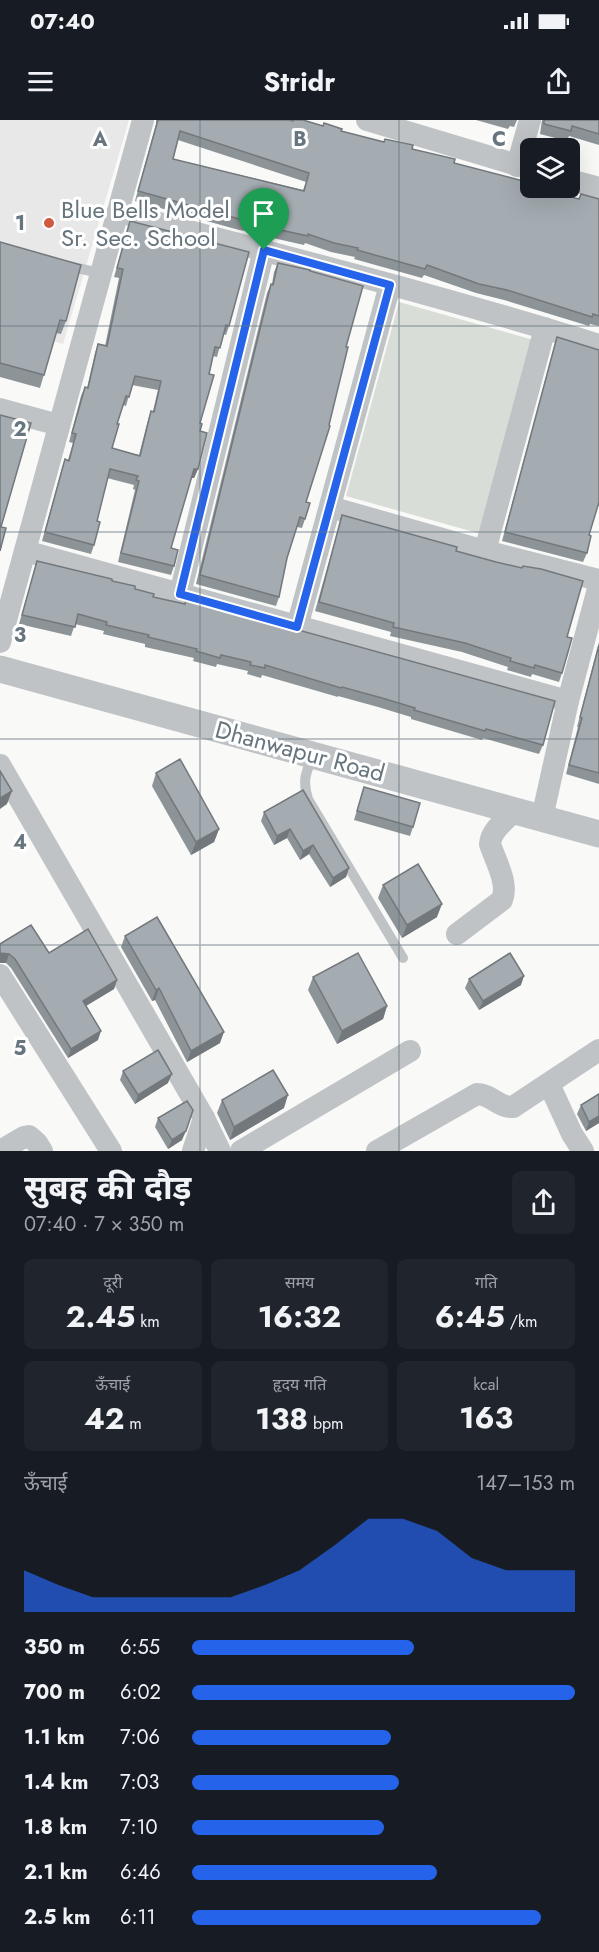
<!DOCTYPE html>
<html lang="hi">
<meta charset="utf-8">
<style>
body{margin:0;font-family:Jost,"Noto Sans Devanagari",sans-serif;background:#20242c;color:#f1f3f6;height:100vh;display:flex;flex-direction:column;font-size:22px;white-space:nowrap}
*{box-sizing:border-box;margin:0}
p{font-size:20px;color:#9ea1a6}
.icon{flex:none;width:33px;height:33px;fill:none;stroke:currentColor;stroke-width:2;stroke-linecap:round;stroke-linejoin:round}
.map{position:relative;height:1031px;overflow:hidden}
.side{display:flex;flex-direction:column;background:#171b24;flex:1}
.side>*{flex:none}
.buttons{position:absolute;left:520px;top:18px;display:grid;gap:12px}
.buttons a{display:grid;place-items:center;width:60px;height:60px;border-radius:9px;background:#171b24;box-shadow:0 6px 24px #0002;font-size:30px}
.pin{position:absolute;display:grid;place-items:center;width:51px;height:51px;color:#fff;margin:-62px -26px;border-radius:50% 50% 50% 0;rotate:-45deg;box-shadow:0 0 6px #0007}
.pin .icon{rotate:45deg}
.round{display:grid;place-items:center;flex:none;width:63px;height:63px;border-radius:9px;background:#20242c}
.head{display:flex;align-items:center;justify-content:space-between;height:102px;padding:0 24px}
h1{font-size:33px;font-weight:700;line-height:45px}
.metrics{display:grid;grid-template-columns:repeat(3,1fr);gap:9px;height:102px;padding:6px 24px}
.metrics div{display:grid;align-content:center;border-radius:9px;background:#20242c;text-align:center}
.metrics b{font-size:30px;font-weight:700}
.metrics small{font-size:16px;font-weight:400}
.metrics p{font-size:16px}
.chart{height:168px;padding:12px 24px}
.chart p{display:flex;justify-content:space-between}
.chart svg{width:100%;height:108px;margin-top:6px;fill:#2563eb;opacity:.7}
ul{padding:0 24px;list-style:none;font-size:20px}
li{display:grid;grid-template-columns:96px 72px 1fr;align-items:center;height:45px}
li i{height:15px;border-radius:8px;background:#2563eb}
.status{display:flex;justify-content:space-between;align-items:center;height:42px;padding:0 30px;background:#171b24;direction:ltr}
.status svg{height:16px;fill:currentColor}
header{display:flex;justify-content:space-between;align-items:center;height:78px;padding:0 24px;background:#171b24;font-size:27px;font-weight:700}
.map>svg:first-child{display:block}
.built{fill:#e7e8e7}
.green{fill:#d9ddd7}
.lines{fill:none;stroke-linecap:round;stroke-linejoin:round}
.service{stroke:#bfc3c6;stroke-width:10}
.minor{stroke:#bfc3c6;stroke-width:22}
.tertiary{stroke:#bfc3c6;stroke-width:27}
.wall{fill:#8d9498;fill-rule:evenodd}
.shaded-wall{fill:#73787c}
.building{fill:#a4acb1;stroke:#73787c;stroke-width:1.5;fill-rule:evenodd}
.route-casing{stroke:#fff;stroke-width:12}
.route{stroke:#2563eb;stroke-width:8}
.grid{fill:none;stroke:#67757e;stroke-width:1.5;stroke-opacity:0.55}
.poi-dot{fill:#cf5a41;stroke:#fff;stroke-width:2}
.labels{text-anchor:middle;dominant-baseline:central;stroke-width:6;stroke-linejoin:round;paint-order:stroke}
.poi-label{font-size:24px;fill:#67757e;stroke:#fff;text-anchor:start}
.street-label{font-size:24px;fill:#67757e;stroke:#fff}
.grid-label{font-size:20px;text-anchor:middle;font-weight:bold;fill:#67757e;stroke:#fff;stroke-width:6;stroke-linejoin:round;paint-order:stroke}
</style>
<div class="status"><b>07:40</b><svg viewBox="0 0 49 12"><path d="M0 12V9h3v3zM5 12V6h3v6zM10 12V3h3v9zM15 12V0h3v12zM26 1h20v11H26zM47 4h2v5h-2z"/></svg></div>
<header><svg class="icon" aria-label="menu" viewBox="0 0 24 24"><path d="M4 6h16M4 12h16M4 18h16"/></svg>Stridr<svg class="icon" aria-label="share" viewBox="0 0 24 24"><path d="M12 15V3M7 8l5-5 5 5M5 13v7h14v-7"/></svg></header>
<div class="map">
<svg width="599" height="1031" viewBox="0 0 599 1031">
<rect width="100%" height="100%" fill="#f9f9f7"/>
<polygon class="built" points="0,0 129,0 63,224 0,205"/>
<polygon class="green" points="399,182 534,220 481,414 346,376"/>
<g class="lines">
<g class="service">
<polyline points="68,146 100,153"/>
<path d="M313,635C306,653 302,660 308,679L403,838"/>
</g>
<g class="minor">
<polyline points="367,0 531,49"/>
<polyline points="517,46 530,0"/>
<polyline points="570,60 599,68"/>
<path d="M118,92C278,135 440,175 599,225"/>
<polyline points="0,289 59,305"/>
<polyline points="330,387 485,431 599,460"/>
<polyline points="25,431 568,581"/>
<polyline points="485,431 545,208"/>
<polyline points="180,474 264,130"/>
<polyline points="297,507 390,165"/>
<polyline points="0,522 143,0"/>
<polyline points="0,645 204,998 220,1031"/>
<polyline points="542,698 568,581 599,465"/>
<path d="M457,814L502,780C509,763 495,740 490,724C491,710 506,700 515,690"/>
<polyline points="0,855 111,1031"/>
<polyline points="549,964 572,1014 583,1031"/>
<polyline points="0,1031 24,1017 29,1016 37,1023 42,1031"/>
<polyline points="193,1031 204,998"/>
<polyline points="241,1031 410,931"/>
<path d="M377,1031L477,974C491,974 499,988 513,987L599,930"/>
</g>
<polyline class="tertiary" points="0,549 599,714"/>
</g>
<g class="wall">
<path d="M156,0H289L341,11L412,29L454,43L552,72L579,79H599V206L590,204L589,206L504,180L476,173L424,155L422,158L354,139L355,137L331,132L305,123L304,125L264,116V114L239,110L135,81L156,4ZM178,20L306,62L303,70L173,39Z"/>
<polygon points="476,0 517,0 514,7 510,6 508,9"/>
<polygon points="542,0 599,0 599,25 569,16 567,21 540,14"/>
<path d="M130,101L229,206L226,215L223,214L217,237L213,236L200,303L198,349L194,358H191L171,428L174,446L171,455L118,442L135,370L133,369L134,365L107,358L97,401L94,425L91,434L42,421L62,348L65,339L68,340L73,323L69,322L81,276L85,267L87,268L95,233L98,224L105,226L119,158L114,157ZM132,265L158,270L153,291H151L148,300L139,335L112,328L117,304L123,285L126,286Z"/>
<polygon points="0,122 66,201 61,214 56,213 40,268 0,257"/>
<polygon points="278,143 310,151 346,227 306,382 305,399 302,408 297,407 287,438 279,477 276,486 196,464 267,173 271,164 272,164 274,152"/>
<polygon points="557,217 599,230 599,386 598,386 589,415 587,433 583,442 502,421 554,227"/>
<polygon points="342,395 456,431 567,517 562,553 559,562 532,554 531,557 507,550 508,547 462,532 390,516 391,512 315,491"/>
<polygon points="37,441 112,461 135,469 153,477 185,484 186,480 543,625 539,634 483,618 482,620 411,599 411,597 378,587 338,576 338,577 262,555 261,558 247,554 248,551 217,544 216,547 193,541 194,538 145,527 145,524 103,514 104,511 75,504 71,516 19,504"/>
<polygon points="599,522 599,664 566,654 578,607 577,607"/>
<polygon points="156,653 219,709 214,722 191,735 152,666"/>
<polygon points="364,667 413,707 410,716 354,700"/>
<polygon points="303,670 349,748 346,757 330,767 309,734 300,740 287,718 274,725 261,701 264,692"/>
<polygon points="383,765 437,797 402,818 378,778"/>
<polygon points="125,816 220,923 187,942 155,880 152,881 121,827"/>
<polygon points="0,824 49,833 117,860 114,869 86,886 98,920 68,938 11,848 6,843"/>
<polygon points="313,857 387,886 383,899 337,924 308,870"/>
<polygon points="469,859 521,865 479,890 465,868"/>
<polygon points="123,951 168,963 135,984 120,960"/>
<polygon points="599,974 599,1003 586,1011 577,994 581,985"/>
<polygon points="222,980 284,988 230,1020 217,993"/>
<polygon points="158,998 182,1020 168,1029 155,1007"/>
</g>
<g class="shaded-wall">
<polygon points="194,349 198,349 194,358 190,358"/>
<polygon points="12,671 7,684 0,689 0,678"/>
<polygon points="219,709 214,722 191,735 196,722"/>
<polygon points="290,709 287,718 274,725 277,716"/>
<polygon points="313,725 309,734 300,740 303,731"/>
<polygon points="349,748 346,757 330,767 333,758"/>
<polygon points="442,784 437,797 402,818 407,805"/>
<polygon points="0,833 9,834 6,843 0,843"/>
<polygon points="524,856 521,865 479,890 483,881"/>
<polygon points="117,860 114,869 79,890 83,881"/>
<polygon points="159,868 155,880 152,881 156,870"/>
<polygon points="387,886 383,899 337,924 342,911"/>
<polygon points="101,911 98,920 68,938 71,929"/>
<polygon points="224,912 220,923 187,942 191,931"/>
<polygon points="172,954 168,963 135,984 138,975"/>
<polygon points="288,975 284,988 230,1020 234,1007"/>
<polygon points="599,996 599,1003 586,1011 589,1002"/>
<polygon points="186,1011 182,1020 168,1029 172,1020"/>
</g>
<g class="building">
<path d="M158,0H289L293,1V0H303L323,6L324,3L342,9L341,11L384,22L385,19L413,25L412,29L455,39L454,43L531,63V68H548L552,69V72L579,79L581,74L599,79V196L593,194L592,197L507,170L479,164L427,145L425,149L357,130L358,128L334,123L308,114V116L267,107L268,105L243,100L138,71ZM180,11L309,53L304,71L173,39Z"/>
<polygon points="544,0 599,0 599,14 572,6 571,11 544,4"/>
<path d="M130,101L249,132L229,206L226,205L220,228L215,227L209,254L214,255L200,303L202,304L200,311L207,313L198,349H194L171,428L178,430L174,446L121,433L139,361L136,360L138,356L110,349L97,401L100,402L94,425L45,412L65,339L69,341L76,314L72,313L85,267L88,268L98,224L107,226L123,149L117,148ZM135,256L161,261L154,292L151,291L140,336L112,328L119,304H117L126,276L129,277Z"/>
<polygon points="0,122 81,145 66,201 60,200 44,255 0,243"/>
<polygon points="278,143 310,150 310,151 363,166 346,227 348,227 329,305 330,306 306,382 310,383 305,399 300,397 287,438 279,477 200,455 271,164 273,165"/>
<polygon points="557,217 599,230 599,382 589,415 591,416 587,433 505,412"/>
<polygon points="0,295 31,303 1,407 6,408 0,431"/>
<polygon points="342,395 457,427 456,431 496,442 522,448 523,446 541,449 583,461 567,517 572,518 562,553 535,545 534,548 510,541 511,538 465,523 393,507 394,503 319,482"/>
<polygon points="37,441 112,459 112,461 135,466 135,469 154,474 153,477 185,484 186,480 197,482 555,581 543,625 486,609 485,611 414,590 415,588 382,578 342,567 341,568 265,545 265,548 250,545 251,542 221,535 220,538 196,531 197,529 148,517 149,515 106,505 107,502 78,494 75,507 22,495"/>
<polygon points="599,525 599,653 569,645 582,598 580,597"/>
<polygon points="180,639 219,709 196,722 156,653"/>
<polygon points="0,651 12,671 0,678"/>
<polygon points="364,667 420,683 413,707 357,691"/>
<polygon points="303,670 349,748 333,758 313,725 303,731 290,709 277,716 264,692"/>
<polygon points="418,744 442,784 407,805 383,765"/>
<polygon points="157,797 224,912 191,931 159,868 156,870 125,816"/>
<polygon points="31,805 49,833 88,809 117,860 83,881 101,911 71,929 15,839 9,834 0,833 0,824"/>
<polygon points="358,833 387,886 342,911 313,857"/>
<polygon points="510,833 524,856 483,881 469,859"/>
<polygon points="158,930 172,954 138,975 123,951"/>
<polygon points="273,950 288,975 234,1007 222,980"/>
<polygon points="599,974 599,996 589,1002 581,985"/>
<polygon points="187,981 193,990 186,1011 172,1020 158,998"/>
</g>
<g class="lines">
<g class="route-casing">
<polygon id="route" points="264,130 390,165 297,507 180,474"/>
</g>
<use href="#route" class="route"/>
</g>
<path class="grid" d="M200,0V1031M399,0V1031M0,206H599M0,412H599M0,619H599M0,825H599"/>
<circle class="poi-dot" cx="49" cy="103" r="6"/>
<g class="labels">
<g class="poi-label">
<text x="61" y="89">Blue Bells Model<tspan x="61" dy="28">Sr. Sec. School</tspan></text>
</g>
<g class="street-label">
<text transform="translate(300 631) rotate(15)">Dhanwapur Road</text>
</g>
</g>
<g class="grid-label">
<text x="100" y="26">A</text>
<text x="300" y="26">B</text>
<text x="499" y="26">C</text>
<text x="20" y="110">1</text>
<text x="20" y="316">2</text>
<text x="20" y="522">3</text>
<text x="20" y="729">4</text>
<text x="20" y="935">5</text>
</g>
</svg>
<div class="buttons">
<a><svg class="icon" aria-label="layers" viewBox="0 0 24 24"><path d="M12 4l9 5-9 5-9-5zM3 14l9 5 9-5"/></svg></a>
</div>
<div class="pin" style="left:264px;top:130px;background:#1e9e55"><svg class="icon" aria-label="arrive" viewBox="0 0 24 24"><path d="M6 21V4h12l-3 4 3 4H6"/></svg></div>
</div>
<section class="side">
<div class="head"><div><h1>सुबह की दौड़</h1><p>07:40 · 7 × 350 m</p></div><a class="round"><svg class="icon" aria-label="share" viewBox="0 0 24 24"><path d="M12 15V3M7 8l5-5 5 5M5 13v7h14v-7"/></svg></a></div>
<div class="metrics">
<div><p>दूरी</p><b>2.45<small> km</small></b></div>
<div><p>समय</p><b>16:32</b></div>
<div><p>गति</p><b>6:45<small> /km</small></b></div>
</div>
<div class="metrics">
<div><p>ऊँचाई</p><b>42<small> m</small></b></div>
<div><p>हृदय गति</p><b>138<small> bpm</small></b></div>
<div><p>kcal</p><b>163</b></div>
</div>
<div class="chart"><p><span>ऊँचाई</span>147–153 m</p>
<svg viewBox="0 0 160 44" preserveAspectRatio="none"><path d="M0 44V27L10 33L20 38L30 38L40 38L50 38L60 38L70 33L80 27L90 17L100 6L110 6L120 11L130 22L140 27L150 27L160 27V44z"/></svg>
</div>
<ul>
<li><b>350 m</b>6:55<i style="width:58%"></i></li>
<li><b>700 m</b>6:02<i style="width:100%"></i></li>
<li><b>1.1 km</b>7:06<i style="width:52%"></i></li>
<li><b>1.4 km</b>7:03<i style="width:54%"></i></li>
<li><b>1.8 km</b>7:10<i style="width:50%"></i></li>
<li><b>2.1 km</b>6:46<i style="width:64%"></i></li>
<li><b>2.5 km</b>6:11<i style="width:91%"></i></li>
</ul>
</section>
